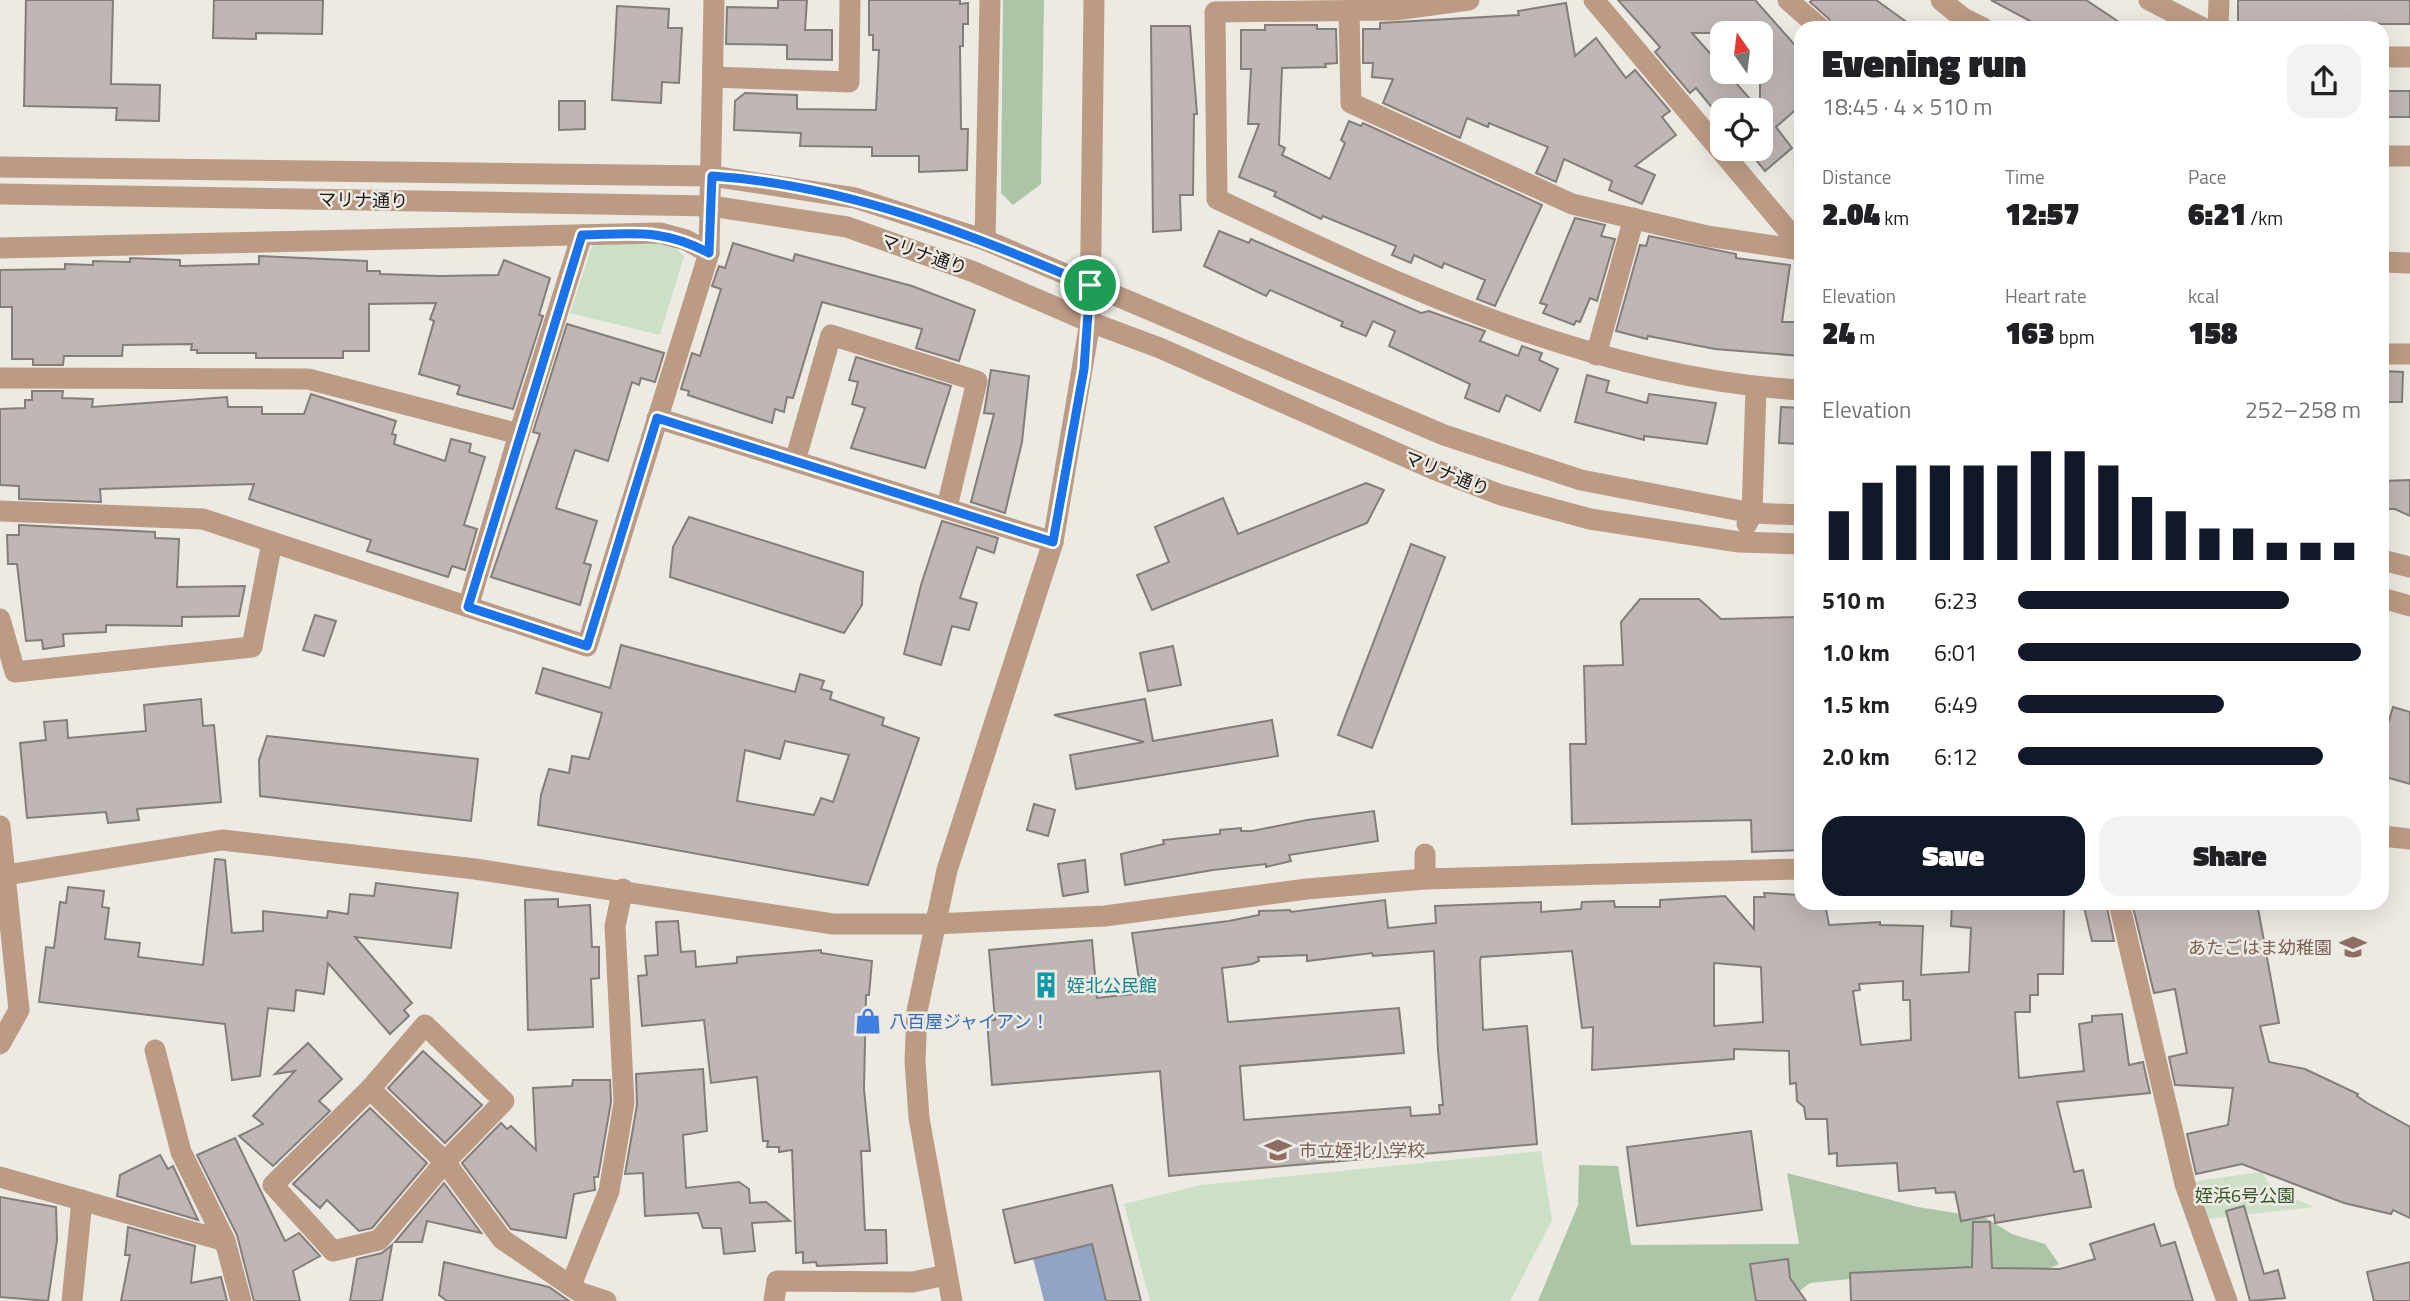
<!DOCTYPE html>
<meta charset="utf-8">
<style>
body{margin:0;font-family:"Titillium Web","Noto Sans JP",sans-serif;background:#f2f2f2;color:#202124;height:100vh;display:flex;flex-direction:column;font-size:26px;white-space:nowrap}
*{box-sizing:border-box;margin:0}
p{font-size:23px;color:#757577}
.icon{flex:none;width:38px;height:38px;fill:none;stroke:currentColor;stroke-width:2;stroke-linecap:round;stroke-linejoin:round}
.map{position:relative;flex:1;overflow:hidden}
.panel{position:absolute;left:1794px;top:21px;width:595px;height:889px;display:flex;flex-direction:column;background:#fff;border-radius:21px;box-shadow:0 7px 28px #0002}
.panel>*{flex:none}
.needle{width:46px;rotate:346deg}
.buttons{position:absolute;left:1710px;top:21px;display:grid;gap:14px}
.buttons a{display:grid;place-items:center;width:63px;height:63px;border-radius:14px;background:#fff;box-shadow:0 7px 28px #0002;font-size:35px}
.pin{position:absolute;display:grid;place-items:center;width:60px;height:60px;color:#fff;margin:-30px;border:4px solid #fff;border-radius:50%;box-shadow:0 2px 7px #0007}
.round{display:grid;place-items:center;flex:none;width:74px;height:74px;border-radius:21px;background:#f2f2f2}
.summary{display:flex;align-items:center;justify-content:space-between;height:119px;padding:0 28px}
h1{font-size:38px;font-weight:800;line-height:52px}
.metrics{display:grid;grid-template-columns:repeat(3,1fr);gap:10px;height:119px;padding:7px 28px}
.metrics div{display:grid;align-content:center}
.metrics b{font-size:30px;font-weight:800}
.metrics small{font-size:19px;font-weight:400}
.metrics p{font-size:19px}
.chart{height:196px;padding:14px 28px}
.chart p{display:flex;justify-content:space-between}
.chart svg{width:100%;height:126px;margin-top:7px;stroke:#111827;stroke-width:6}
.cta{display:flex;gap:14px;margin-top:auto;padding:14px 28px}
.cta a{flex:1;height:80px;border-radius:21px;background:#111827;color:#fff;font-size:28px;font-weight:800;line-height:80px;text-align:center}
.cta a+a{background:#f2f2f2;color:#202124}
ul{padding:0 28px;list-style:none;font-size:23px}
li{display:grid;grid-template-columns:112px 84px 1fr;align-items:center;height:52px}
li i{height:18px;border-radius:9px;background:#111827}
.map>svg:first-child{display:block}
.green{fill:#ccdfc7}
.forest{fill:#acc5a6}
.water{fill:#91a4c4}
.building{fill:#beb7b3;stroke:#847d79;stroke-width:2;fill-rule:evenodd}
.lines{fill:none;stroke-linecap:round;stroke-linejoin:round}
.minor{stroke:#bc9b85;stroke-width:21}
.route-casing{stroke:#fff;stroke-width:14}
.route{stroke:#1a73e8;stroke-width:9}
.labels{text-anchor:middle;dominant-baseline:central;stroke-width:5;stroke-linejoin:round;paint-order:stroke}
.street-label{font-size:18px;fill:#191815;stroke:#edeae3}
.education-label{font-size:18px;fill:#785e54;stroke:#edeae3;text-anchor:end}
.culture-label{font-size:18px;fill:#0d838f;stroke:#edeae3;text-anchor:start}
.shop-label{font-size:18px;fill:#366cbe;stroke:#edeae3;text-anchor:start}
.park-label{font-size:18px;fill:#325529;stroke:#edeae3}
</style>
<div class="map">
<svg width="2410" height="1301" viewBox="0 0 2410 1301">
<rect width="100%" height="100%" fill="#edeae3"/>
<g class="green">
<polygon points="669,242 684,256 660,335 570,313 593,243"/>
<polygon points="1541,1151 1552,1220 1510,1301 1150,1301 1124,1204 1201,1185"/>
<polygon points="2262,1172 2271,1188 2314,1207 2207,1219 2196,1181"/>
</g>
<g class="forest">
<polygon points="1003,0 1044,0 1041,184 1013,205 1001,193"/>
<polygon points="1579,1165 1618,1166 1631,1245 1799,1244 1787,1173 1918,1207 1986,1218 2012,1234 2045,1244 2059,1264 2026,1278 1889,1275 1810,1283 1786,1301 1538,1301 1578,1205"/>
</g>
<polygon class="water" points="1092,1244 1106,1301 1044,1301 1033,1258"/>
<g class="building">
<polygon points="26,0 113,0 111,84 160,85 159,121 116,120 117,108 24,106"/>
<polygon points="214,0 323,0 322,34 256,33 256,39 213,38"/>
<polygon points="778,0 807,0 805,30 832,30 832,60 787,59 787,45 726,44 727,7 778,8"/>
<polygon points="869,0 960,0 960,4 968,3 968,24 963,24 963,46 960,46 961,129 968,129 967,170 919,172 919,156 872,156 872,147 800,146 801,133 734,130 735,101 745,93 797,95 797,109 876,110 879,50 873,50 873,35 869,35"/>
<polygon points="1618,0 1755,0 1801,52 1801,105 1776,127 1792,148 1765,171 1747,149 1760,149 1760,33 1692,33 1722,67 1722,72 1726,72 1760,110 1722,110 1722,120 1696,88 1690,93 1655,52 1660,47"/>
<polygon points="1812,0 1876,0 1915,28 1833,28 1829,19 1810,2"/>
<polygon points="1991,0 2086,0 2128,28 2043,28"/>
<polygon points="2238,0 2410,0 2410,24 2332,24 2332,26 2238,22"/>
<polygon points="1566,3 1575,56 1596,38 1626,78 1635,70 1670,111 1662,117 1676,135 1635,166 1655,175 1642,204 1609,190 1612,181 1564,159 1556,182 1536,173 1548,147 1489,123 1488,127 1467,118 1460,138 1383,103 1393,79 1372,77 1373,63 1363,63 1363,29 1380,29 1380,23 1519,15 1518,11"/>
<polygon points="617,6 669,9 668,28 682,28 679,83 662,82 661,103 612,100"/>
<polygon points="1265,25 1317,25 1317,29 1336,29 1337,63 1325,64 1326,67 1282,68 1279,145 1285,148 1282,155 1330,179 1345,143 1341,140 1349,121 1361,126 1363,123 1542,205 1495,306 1477,299 1485,280 1444,263 1442,268 1414,255 1411,263 1392,255 1396,246 1323,216 1321,219 1274,196 1276,192 1239,177 1259,124 1248,124 1251,69 1241,69 1241,30 1265,30"/>
<polygon points="1151,26 1190,26 1197,114 1194,114 1193,195 1180,195 1181,230 1153,232"/>
<rect x="2382" y="91" width="28" height="26"/>
<polygon points="559,101 585,101 585,129 559,130"/>
<polygon points="1575,218 1605,225 1601,236 1615,239 1597,301 1590,298 1580,322 1576,321 1574,325 1543,313 1547,305 1540,303"/>
<polygon points="1219,231 1249,243 1251,239 1421,313 1429,311 1485,331 1480,341 1518,356 1522,346 1542,353 1539,360 1558,369 1540,411 1506,395 1499,412 1465,398 1470,384 1389,346 1395,331 1373,321 1366,336 1341,326 1343,322 1270,290 1266,296 1204,266"/>
<polygon points="1649,236 1736,254 1736,258 1790,265 1782,322 1801,322 1801,356 1715,349 1648,336 1647,339 1616,331 1640,245 1646,246"/>
<polygon points="733,243 793,261 795,254 912,286 975,310 959,361 916,348 922,329 822,302 793,398 787,397 784,412 775,409 772,423 688,395 689,391 681,389 692,353 700,356 721,289 712,286 719,266 725,268"/>
<polygon points="259,256 367,261 367,271 380,271 380,274 440,276 498,275 504,260 550,278 539,315 543,316 513,409 457,394 460,386 419,374 434,321 430,319 436,303 369,304 369,351 343,351 343,358 256,358 256,353 197,353 197,350 191,350 192,344 123,345 122,356 64,356 63,365 33,365 33,359 12,359 12,307 0,307 0,270 65,269 65,264 93,265 93,261 130,262 130,258 180,260 180,266 259,264"/>
<polygon points="567,324 664,353 655,382 641,378 639,385 632,382 608,461 575,450 556,508 597,521 584,563 591,565 580,605 491,577 540,434 533,432"/>
<polygon points="856,357 951,386 925,468 851,448 865,408 852,404 858,382 849,380"/>
<polygon points="991,370 1029,376 1022,442 1005,513 971,502 994,414 984,413"/>
<polygon points="2382,371 2403,372 2402,402 2382,402"/>
<polygon points="1587,375 1609,381 1606,392 1647,403 1649,394 1716,403 1707,444 1644,436 1644,440 1575,422"/>
<polygon points="32,391 63,391 62,398 93,399 92,407 227,397 228,407 262,407 262,414 304,414 311,394 396,421 392,434 396,435 394,444 445,461 451,439 471,444 469,452 485,457 464,525 477,529 465,570 452,566 448,577 367,551 371,540 249,499 254,484 100,489 101,502 19,499 19,486 0,485 0,409 25,408 25,400 32,400"/>
<polygon points="1781,407 1801,408 1801,444 1779,443"/>
<polygon points="2410,480 2410,516 2395,509 2382,509 2382,481"/>
<polygon points="1366,483 1384,490 1367,523 1152,610 1137,575 1169,562 1155,527 1223,498 1238,534"/>
<polygon points="689,517 863,572 862,605 844,633 670,577 673,547"/>
<polygon points="942,521 998,538 994,553 977,547 960,598 977,603 969,630 952,626 941,665 904,654 921,585"/>
<polygon points="19,525 155,532 155,538 179,539 177,587 245,586 239,616 182,617 182,626 106,625 106,632 63,634 64,646 43,649 42,640 26,641 17,564 8,564 7,535 19,535"/>
<polygon points="1411,544 1445,557 1372,748 1338,735"/>
<polygon points="1640,599 1699,599 1721,619 1801,617 1801,850 1752,852 1751,820 1572,824 1570,744 1586,744 1584,666 1623,665 1621,622"/>
<polygon points="315,615 336,621 324,656 303,650"/>
<path d="M621,645L795,692L800,674L824,681L821,689L832,692L830,699L884,718L882,725L919,738L868,885L538,825L541,795L549,769L569,773L572,756L589,759L602,713L536,693L543,668L610,688ZM785,741L849,755L833,802L821,798L814,815L737,801L745,750L780,759Z"/>
<polygon points="1173,646 1181,685 1148,691 1140,653"/>
<polygon points="201,699 203,726 214,725 221,802 137,809 139,820 108,823 106,812 27,818 20,743 46,740 44,722 67,720 68,738 146,731 144,705"/>
<polygon points="1145,699 1153,741 1272,720 1278,756 1076,789 1070,755 1144,742 1054,715"/>
<polygon points="2393,707 2410,712 2410,784 2382,776 2382,744"/>
<polygon points="267,736 478,759 471,821 260,796 259,760"/>
<polygon points="1034,804 1055,810 1048,836 1027,830"/>
<polygon points="1374,811 1378,841 1289,855 1291,861 1266,867 1266,864 1213,870 1125,885 1121,854 1164,844 1163,840 1220,834 1220,830 1241,828 1241,831 1252,831 1307,820"/>
<polygon points="215,859 225,860 232,933 263,931 263,911 327,918 328,911 348,914 350,894 374,896 376,883 458,893 451,948 355,937 412,1003 404,1010 409,1016 390,1034 328,963 324,994 296,990 294,1011 268,1008 260,1076 232,1080 225,1024 39,1002 46,947 54,948 60,902 66,903 68,887 104,891 102,907 109,908 105,939 140,943 138,957 203,965"/>
<polygon points="1085,860 1088,892 1063,896 1058,864"/>
<path d="M1764,893L1801,895V903H1825L1829,925L1880,922V925L1923,926L1921,975L1969,972L1971,928L1951,926L1952,903H2064L2063,974H2038V995H2030V1012H2015L2019,1078L2084,1071L2079,1024L2092,1022V1016L2122,1014L2129,1065L2143,1062L2150,1093L2057,1102L2074,1172L2083,1170L2091,1207L1995,1223L1994,1215L1961,1221L1955,1192L1936,1193L1935,1188L1899,1191L1897,1163L1837,1166V1153L1829,1154L1827,1119H1806L1804,1107L1797,1101L1796,1083L1790,1084L1789,1051L1734,1049V1059L1592,1070L1593,1027L1582,1028L1572,951L1481,957L1480,961L1483,1030L1527,1026L1537,1144L1169,1176L1160,1071L992,1085L987,1020H995L989,950L1092,940L1097,998L1141,993L1132,933L1229,921L1259,915V911L1290,910L1291,912L1385,900L1388,928L1436,923L1435,906L1541,902V912L1581,909L1582,902L1614,901L1615,907H1660V900L1725,896L1754,929V897H1765ZM1434,951L1438,1051L1443,1105H1439L1440,1114L1411,1116L1410,1107L1244,1120L1240,1066L1404,1053L1399,1008L1228,1022L1222,968L1252,964L1259,961L1258,957L1307,955V961L1372,953L1373,956ZM1714,963L1761,967L1763,1022L1714,1026ZM1903,981V1000H1910L1911,1040L1861,1045L1853,991L1860,990L1859,984Z"/>
<polygon points="558,899 558,907 590,905 592,947 599,947 599,978 591,979 593,1027 528,1030 525,900"/>
<polygon points="2083,903 2106,903 2114,941 2092,941"/>
<polygon points="2132,903 2257,903 2279,1023 2260,1026 2269,1062 2305,1069 2358,1094 2357,1096 2367,1103 2410,1127 2410,1218 2393,1210 2391,1214 2344,1203 2242,1164 2196,1174 2187,1134 2228,1125 2233,1088 2175,1085 2169,1057 2187,1053 2175,989 2154,993"/>
<polygon points="678,921 681,952 695,951 696,967 737,963 737,957 821,950 821,953 872,961 869,995 866,995 864,1089 870,1151 861,1151 865,1230 886,1230 887,1263 817,1266 816,1262 803,1263 803,1252 796,1253 792,1150 779,1152 779,1147 767,1147 768,1141 763,1141 757,1077 711,1083 704,1020 642,1026 638,976 647,975 645,956 658,955 656,922"/>
<polygon points="308,1043 342,1079 319,1101 330,1111 273,1166 239,1136 263,1124 253,1116 295,1071 275,1074"/>
<polygon points="423,1051 482,1105 445,1143 388,1088"/>
<polygon points="703,1069 707,1131 683,1135 686,1188 739,1182 749,1189 750,1203 766,1202 790,1221 752,1223 755,1251 724,1254 721,1228 703,1228 698,1213 645,1216 643,1173 625,1174 637,1105 636,1074"/>
<polygon points="573,1080 610,1080 611,1102 598,1177 594,1177 595,1190 574,1194 566,1238 511,1229 462,1163 501,1123 507,1129 511,1126 536,1150 533,1088 572,1086"/>
<polygon points="370,1108 427,1163 372,1228 359,1231 327,1200 320,1208 293,1184"/>
<polygon points="1751,1131 1762,1210 1637,1226 1627,1147"/>
<polygon points="235,1138 285,1241 299,1233 320,1256 293,1271 300,1301 254,1301 237,1235 197,1155"/>
<polygon points="160,1155 168,1169 173,1166 198,1220 117,1196 120,1175"/>
<polygon points="444,1183 481,1233 427,1221 422,1242 395,1242"/>
<polygon points="1112,1185 1141,1301 1106,1301 1092,1244 1015,1263 1003,1210"/>
<polygon points="0,1197 56,1207 57,1240 48,1301 0,1297"/>
<polygon points="2244,1206 2264,1274 2278,1270 2285,1298 2250,1301 2226,1211"/>
<polygon points="1973,1222 1990,1222 1992,1268 2060,1269 2095,1259 2090,1244 2154,1224 2161,1246 2175,1242 2193,1301 1851,1301 1850,1273 1972,1267"/>
<polygon points="128,1227 195,1246 191,1283 221,1277 227,1301 121,1301 130,1255 125,1255"/>
<polygon points="392,1245 382,1301 350,1301 357,1259 382,1253"/>
<polygon points="1788,1259 1790,1278 1806,1301 1756,1301 1750,1264"/>
<polygon points="444,1262 549,1287 569,1301 447,1301 439,1295"/>
<polygon points="2410,1262 2410,1301 2374,1301 2367,1272"/>
</g>
<g class="lines">
<g class="minor">
<path d="M1469,0L1395,10L1215,12L1217,199C1401,286 1594,378 1801,390"/>
<polyline points="1594,0 1801,246"/>
<polyline points="1788,0 1820,28"/>
<polyline points="1941,0 1963,18 1983,28"/>
<polyline points="2149,0 2203,28"/>
<polyline points="1349,11 1351,103 1572,204 1707,236 1801,250"/>
<polyline points="2218,28 2219,0"/>
<polyline points="2382,57 2410,57"/>
<polyline points="713,77 849,82 850,0"/>
<polyline points="2382,156 2410,156"/>
<polyline points="0,167 712,176 855,198 985,240 1444,435 1581,480 1752,513 1801,515"/>
<polyline points="0,194 711,206 847,227 974,272 1090,322 1160,348 1433,469 1501,495 1590,519 1739,542 1801,544"/>
<polyline points="985,240 990,0"/>
<polyline points="0,248 660,233 686,240 709,253"/>
<polyline points="2382,262 2410,263"/>
<polyline points="2382,354 2410,354"/>
<polyline points="1596,355 1634,218"/>
<polyline points="0,378 308,379 519,434 582,235"/>
<polyline points="657,418 1053,542"/>
<polyline points="795,461 831,335 977,381 947,507"/>
<polyline points="0,511 203,519 272,542"/>
<polyline points="1747,524 1752,513 1756,388"/>
<polyline points="2382,560 2410,567"/>
<polyline points="2382,598 2410,606"/>
<polyline points="468,607 519,434"/>
<polyline points="0,619 15,672 252,647 272,542 587,646 709,253 714,0"/>
<polyline points="0,826 19,1010 0,1044"/>
<polyline points="2382,836 2410,839"/>
<polyline points="1425,854 1425,879"/>
<polyline points="6,875 222,840 475,869 833,924 935,924 1105,916 1307,889 1425,879 1801,869"/>
<polyline points="2119,903 2185,1184 2227,1301"/>
<polygon points="425,1025 504,1101 445,1162 379,1240 333,1251 273,1185 370,1089"/>
<polyline points="155,1050 181,1152 225,1241"/>
<polyline points="370,1089 445,1162 502,1239 581,1293 606,1301"/>
<polyline points="0,1177 225,1241 241,1301"/>
<polyline points="571,1285 609,1191 624,1103 615,926 623,889"/>
<polyline points="72,1301 82,1200"/>
<polyline points="774,1301 777,1281 913,1282 946,1275"/>
<polyline points="952,1301 919,1118 915,1061 917,1011 947,870 1053,542 1090,322 1094,0"/>
</g>
</g>
<g class="lines">
<g class="route-casing">
<path id="route" d="M712,176C845,185 969,233 1090,285L1084,369L1053,542L657,418L587,646L468,607L582,235C633,234 663,228 709,253Z"/>
</g>
<use href="#route" class="route"/>
</g>
<defs>
<g id="school-bare" transform="scale(2.1)"><path d="M0-5L7-2L0 1L-7-2ZM-4 1L0 2.5L4 1V4Q0 6-4 4Z" fill="#8d6e63" stroke="#edeae3" stroke-width="2.5" paint-order="stroke"/></g>
<g id="building-bare" transform="scale(2.1)"><path d="M-4-6H4V6H1V3H-1V6H-4ZM-2.5-4.3h1.7v1.8h-1.7ZM.8-4.3h1.7v1.8H.8ZM-2.5-1h1.7V.8h-1.7ZM.8-1h1.7V.8H.8Z" fill="#0f9aa8" stroke="#edeae3" stroke-width="2.5" paint-order="stroke"/></g>
<g id="shop-bare" transform="scale(2.1)"><path d="M-5-2.5h2.3a2.7 3.5 0 0 1 5.4 0H5L5.5 6h-11ZM-1.5-2.5h3a1.5 2.3 0 0 0-3 0Z" fill="#3f7fe0" stroke="#edeae3" stroke-width="2.5" paint-order="stroke"/></g>
</defs>
<g fill-rule="evenodd">
<use href="#school-bare" x="2353" y="947"/>
<use href="#building-bare" x="1046" y="985"/>
<use href="#shop-bare" x="868" y="1021"/>
<use href="#school-bare" x="1278" y="1150"/>
</g>
<g class="labels">
<g class="street-label">
<text transform="translate(363 200) rotate(1)">マリナ通り</text>
<text transform="translate(924 254) rotate(19)">マリナ通り</text>
<text transform="translate(1447 473) rotate(22)">マリナ通り</text>
</g>
<g class="education-label">
<text x="2332" y="947">あたごはま幼稚園</text>
<text x="1299" y="1150" text-anchor="start">市立姪北小学校</text>
</g>
<g class="culture-label">
<text x="1067" y="985">姪北公民館</text>
</g>
<g class="shop-label">
<text x="889" y="1021">八百屋ジャイアン！</text>
</g>
<g class="park-label">
<text x="2245" y="1195">姪浜6号公園</text>
</g>
</g>
</svg>
<div class="buttons">
<a><svg class="needle" viewBox="-14 -14 28 28"><path d="M0-13l5 13h-10z" fill="#e53935"/><path d="M0 13l5-13h-10z" fill="#757577"/></svg></a>
<a><svg class="icon" aria-label="locate" viewBox="0 0 24 24"><circle cx="12" cy="12" r="6"/><path d="M12 2v4M12 18v4M2 12h4M18 12h4"/></svg></a>
</div>
<div class="pin" style="left:1090px;top:285px;background:#1e9e55"><svg class="icon" aria-label="arrive" viewBox="0 0 24 24"><path d="M6 21V4h12l-3 4 3 4H6"/></svg></div>
<section class="panel">
<div class="summary"><div><h1>Evening run</h1><p>18:45 · 4 × 510 m</p></div><a class="round"><svg class="icon" aria-label="share" viewBox="0 0 24 24"><path d="M12 15V3M7 8l5-5 5 5M5 13v7h14v-7"/></svg></a></div>
<div class="metrics">
<div><p>Distance</p><b>2.04<small> km</small></b></div>
<div><p>Time</p><b>12:57</b></div>
<div><p>Pace</p><b>6:21<small> /km</small></b></div>
</div>
<div class="metrics">
<div><p>Elevation</p><b>24<small> m</small></b></div>
<div><p>Heart rate</p><b>163<small> bpm</small></b></div>
<div><p>kcal</p><b>158</b></div>
</div>
<div class="chart"><p><span>Elevation</span>252–258 m</p>
<svg viewBox="0 0 160 44" preserveAspectRatio="none"><path d="M5 44V27M15 44V17M25 44V11M35 44V11M45 44V11M55 44V11M65 44V6M75 44V6M85 44V11M95 44V22M105 44V27M115 44V33M125 44V33M135 44V38M145 44V38M155 44V38"/></svg>
</div>
<ul>
<li><b>510 m</b>6:23<i style="width:79%"></i></li>
<li><b>1.0 km</b>6:01<i style="width:100%"></i></li>
<li><b>1.5 km</b>6:49<i style="width:60%"></i></li>
<li><b>2.0 km</b>6:12<i style="width:89%"></i></li>
</ul>
<div class="cta"><a>Save</a><a>Share</a></div>
</section>
</div>
